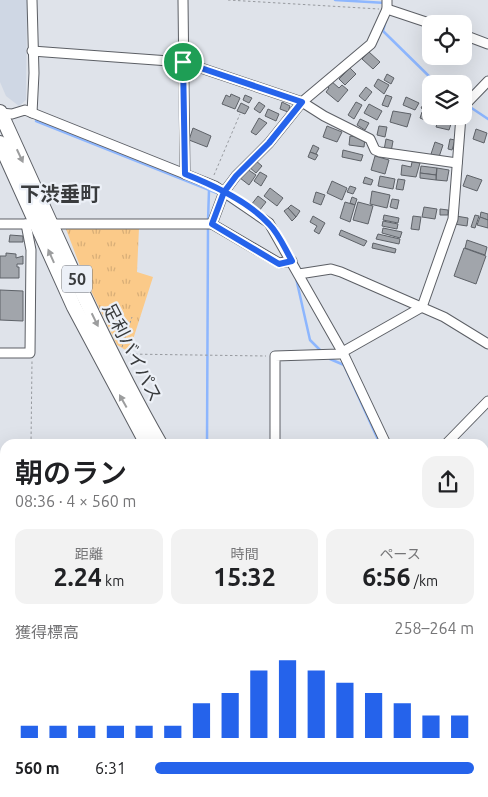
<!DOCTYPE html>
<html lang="ja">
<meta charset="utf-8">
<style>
body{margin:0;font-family:Ubuntu,"Noto Sans JP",sans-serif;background:#f2f2f2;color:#202124;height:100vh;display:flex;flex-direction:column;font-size:19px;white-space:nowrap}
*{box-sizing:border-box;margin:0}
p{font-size:16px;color:#757577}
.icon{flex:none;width:28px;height:28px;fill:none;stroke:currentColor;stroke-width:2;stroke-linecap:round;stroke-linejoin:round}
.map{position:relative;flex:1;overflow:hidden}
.panel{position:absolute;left:0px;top:439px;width:489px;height:359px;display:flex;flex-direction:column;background:#fff;border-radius:15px 15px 0 0;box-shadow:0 5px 20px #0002}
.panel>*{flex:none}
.controls{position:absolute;left:422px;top:15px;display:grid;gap:10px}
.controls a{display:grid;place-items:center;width:50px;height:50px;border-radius:10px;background:#fff;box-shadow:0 5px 20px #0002;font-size:25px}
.pin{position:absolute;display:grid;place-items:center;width:42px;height:42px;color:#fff;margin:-21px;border:2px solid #fff;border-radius:50%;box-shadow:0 1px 5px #0007}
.round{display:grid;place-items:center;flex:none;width:52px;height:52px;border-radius:15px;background:#f2f2f2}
.headline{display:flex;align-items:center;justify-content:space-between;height:85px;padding:0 15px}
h1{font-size:28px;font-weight:600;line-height:38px}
.stats{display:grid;grid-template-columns:repeat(3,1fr);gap:8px;height:85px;padding:5px 15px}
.stats div{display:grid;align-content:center;border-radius:12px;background:#f2f2f2;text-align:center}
.stats b{font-size:25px;font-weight:600}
.stats small{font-size:14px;font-weight:400}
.stats p{font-size:14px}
.chart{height:140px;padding:10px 15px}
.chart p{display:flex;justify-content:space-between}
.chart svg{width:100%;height:90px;margin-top:5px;stroke:#2563eb;stroke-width:6}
ul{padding:0 15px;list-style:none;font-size:16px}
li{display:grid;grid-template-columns:80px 60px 1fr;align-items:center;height:38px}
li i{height:12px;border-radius:6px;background:#2563eb}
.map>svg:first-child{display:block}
.built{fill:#cfd7e4}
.grass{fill:url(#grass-tufts)}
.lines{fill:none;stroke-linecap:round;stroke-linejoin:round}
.stream{stroke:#8db6fe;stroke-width:2.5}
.building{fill:#a1a5ab;stroke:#5e6268}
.minor-casing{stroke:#5c5f65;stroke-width:11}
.highway-casing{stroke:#5c5f65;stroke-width:16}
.path{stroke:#979a9f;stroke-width:1;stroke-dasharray:2.5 2.5;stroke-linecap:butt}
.minor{stroke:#fff;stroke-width:9}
.highway{stroke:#fff;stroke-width:14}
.oneway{fill:#9c9d9e}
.route-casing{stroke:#fff;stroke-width:10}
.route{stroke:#2563eb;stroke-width:6}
.labels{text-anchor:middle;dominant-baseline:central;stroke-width:4.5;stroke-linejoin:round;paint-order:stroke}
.shield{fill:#ecf0f7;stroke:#6f7175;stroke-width:1}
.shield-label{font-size:16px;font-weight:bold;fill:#393b3d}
.street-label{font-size:18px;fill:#393b3d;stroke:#ecf0f7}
.quarter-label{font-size:20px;font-weight:bold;fill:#393b3d;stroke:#ecf0f7}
</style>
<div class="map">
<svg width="488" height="797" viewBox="0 0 488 797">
<defs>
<pattern id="grass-tufts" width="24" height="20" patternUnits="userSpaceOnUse" patternTransform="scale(1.25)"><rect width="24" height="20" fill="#fbca89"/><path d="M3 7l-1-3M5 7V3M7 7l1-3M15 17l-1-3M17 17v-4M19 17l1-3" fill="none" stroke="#d8ae77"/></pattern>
</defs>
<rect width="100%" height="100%" fill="#dfe3ea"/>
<polygon class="built" points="0,0 27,0 26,100 19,106 6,96 0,82"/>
<polygon class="grass" points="139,228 137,272 153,277 129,352 117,345 83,274 66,229"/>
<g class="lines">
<g class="stream">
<polyline points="335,0 386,3"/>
<polyline points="386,20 383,31 437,84"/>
<polyline points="467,105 488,119"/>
<polyline points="36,121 217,193"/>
<polyline points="226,199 241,209"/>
<polyline points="208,221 209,190"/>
<polyline points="296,278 310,340 321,351"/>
<polyline points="330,359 344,365 380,444"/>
<polyline points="207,444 208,226"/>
<polyline points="484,751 488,756"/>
<polyline points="207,797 207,792"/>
</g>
</g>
<g class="building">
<polygon points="369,52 380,62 373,69 362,59"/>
<polygon points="350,68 356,74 345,85 339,79"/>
<polygon points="387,74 394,78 391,84 384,80"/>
<polygon points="378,79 389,85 384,94 374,86"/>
<polygon points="331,81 339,88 342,85 348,90 338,102 326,92 329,88 327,86"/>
<polygon points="366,87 372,92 365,101 359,96"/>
<polygon points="231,94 240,98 235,109 222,104 226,95 230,97"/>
<polygon points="245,95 252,98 249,103 243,100"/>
<polygon points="386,95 392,97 388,107 382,105"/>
<polygon points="406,97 419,103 415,110 403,105"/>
<polygon points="259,102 265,106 260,113 254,109"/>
<polygon points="282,102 290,106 288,112 280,109"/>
<polygon points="356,102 362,105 354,119 348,115"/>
<polygon points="241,103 249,107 245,114 237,111"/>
<polygon points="424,103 430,107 428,112 421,108"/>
<polygon points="369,104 382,111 377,120 364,113"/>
<polygon points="268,109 279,114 276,121 265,116"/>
<polygon points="393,111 411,114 407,127 390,122"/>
<polygon points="422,112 437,117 434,124 420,118"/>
<polygon points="259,118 267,123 256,135 251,132"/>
<polygon points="439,118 452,121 449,130 436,127"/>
<polygon points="360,119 369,123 365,130 357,125"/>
<polygon points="327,126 342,132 337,142 323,137"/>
<polygon points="379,126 387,127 385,137 377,135"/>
<polygon points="193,128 211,136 207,147 189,140"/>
<polygon points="476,129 487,133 484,143 473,139"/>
<polygon points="350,136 365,138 364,147 349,145"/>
<polygon points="386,139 393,141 391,152 384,150"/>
<polygon points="450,139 455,140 452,150 448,149"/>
<polygon points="435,142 443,145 439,157 431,154"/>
<polygon points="313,145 319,148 316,154 310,152"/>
<polygon points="343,150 363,155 361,161 342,157"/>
<polygon points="310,152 318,155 315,160 308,157"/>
<polygon points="375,156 389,160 385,174 371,170"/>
<polygon points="255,160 262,166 256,173 249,167"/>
<polygon points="412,162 420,163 416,177 401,175 402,165 411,167"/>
<polygon points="421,166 437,168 436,175 420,173"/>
<polygon points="437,168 449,170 447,181 436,180"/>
<polygon points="247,169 256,175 249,185 240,178"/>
<polygon points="260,172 267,176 261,186 254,181"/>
<polygon points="420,173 436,175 436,180 420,178"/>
<polygon points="467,175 482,180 477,191 463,186"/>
<polygon points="380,176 395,179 393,189 378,186"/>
<polygon points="365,177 373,180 371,185 363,183"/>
<polygon points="398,179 405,180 403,190 396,189"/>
<polygon points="332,181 347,188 342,200 327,193"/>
<polygon points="350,186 356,188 353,194 347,192"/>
<polygon points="270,188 283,198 277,206 264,196"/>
<polygon points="372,191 390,195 387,208 370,204"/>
<polygon points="316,192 325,195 321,205 313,202"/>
<polygon points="258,196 266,202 259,211 251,205"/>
<polygon points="352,197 357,199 355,205 350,203"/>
<polygon points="392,199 399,200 397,209 390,207"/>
<polygon points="345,202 355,205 350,222 340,218"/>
<polygon points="358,202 373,206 368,224 353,220"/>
<polygon points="291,205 300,211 296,217 288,208"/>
<polygon points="424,207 437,209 435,219 422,217"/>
<polygon points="288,208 296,217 292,221 284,211"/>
<polygon points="440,209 448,210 448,215 440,215"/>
<polygon points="481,212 488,214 488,220 480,217"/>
<polygon points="384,215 399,218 398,223 383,220"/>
<polygon points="475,215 479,216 475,228 471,227"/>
<polygon points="313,216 325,223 319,234 314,231 317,226 310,222"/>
<polygon points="413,216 421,217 419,230 411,229"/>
<polygon points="456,216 468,218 467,226 454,224"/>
<polygon points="480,217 488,220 488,228 477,225"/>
<polygon points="383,221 398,224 397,229 382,226"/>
<polygon points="383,228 402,232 400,238 382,233"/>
<polygon points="341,230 367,241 364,246 339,235"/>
<polygon points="378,234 400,239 399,244 376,239"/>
<polygon points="10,235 23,236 23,242 9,242"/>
<polygon points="467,240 487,247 485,255 465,248"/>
<polygon points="373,243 396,249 395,253 372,248"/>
<polygon points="464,248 486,256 476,284 454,276"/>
<polygon points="6,253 16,254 16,258 23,256 23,264 17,264 17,267 19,267 19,278 0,278 0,256 6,256"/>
<polygon points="0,290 23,291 23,321 0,320"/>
</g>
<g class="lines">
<g class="minor-casing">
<g id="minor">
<polyline points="32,0 34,73 32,113"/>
<polyline points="183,0 185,174"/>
<polyline points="387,9 432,24"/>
<polyline points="464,35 488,44"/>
<polyline points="32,51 183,62 302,102 324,116 370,139 375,150 380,152 457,163"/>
<polyline points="464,106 488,81"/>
<polyline points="0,113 12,114 25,110 215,186 269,223 343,353 386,444"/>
<polyline points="0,224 30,224"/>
<polyline points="52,224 212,224 279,263 292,261"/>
<polyline points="212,224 224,192 236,176 269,143 302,102 371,44 387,9 387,0"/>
<polyline points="299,274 331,269 341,272 444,317 488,344"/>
<polyline points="0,353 30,353 31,250 26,224"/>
<polyline points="275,444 275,356 339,354 422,307 453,219 461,116"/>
<polyline points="446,444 488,401"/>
<polyline points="0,480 5,480"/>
<polyline points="484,501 488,502"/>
<polyline points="484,646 488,644"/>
<polyline points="484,684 488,707"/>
</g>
</g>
<g class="highway-casing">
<g id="highway">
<path d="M0,112C51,223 99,337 160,444"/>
<polyline points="0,143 74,307 147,444"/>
<polyline points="416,792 420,797"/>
<polyline points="434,792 439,797"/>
</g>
</g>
<g class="path">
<polyline points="228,0 379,9"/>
<polyline points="214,175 240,114"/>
<polyline points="122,347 132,317"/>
<polyline points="125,354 266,356"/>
<polyline points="31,444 32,361"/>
<polyline points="0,648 5,648"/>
<polyline points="274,792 274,797"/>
<polyline points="31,797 31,792"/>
<polyline points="119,797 119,792"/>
</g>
<use href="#minor" class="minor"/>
<use href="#highway" class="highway"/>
</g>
<defs><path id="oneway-solid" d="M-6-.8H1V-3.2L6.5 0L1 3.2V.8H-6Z" transform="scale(1.25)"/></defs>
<g class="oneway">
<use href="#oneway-solid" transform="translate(20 156) rotate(65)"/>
<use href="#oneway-solid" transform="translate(51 256) rotate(-114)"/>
<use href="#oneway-solid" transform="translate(95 320) rotate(64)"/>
<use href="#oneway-solid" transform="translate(123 401) rotate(-119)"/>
</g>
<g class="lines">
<g class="route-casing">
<path id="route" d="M183,62L185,174C213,185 248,201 269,224C279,234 285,249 292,261L279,264L212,224L224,192L236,176L269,143L302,102L183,62"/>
</g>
<use href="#route" class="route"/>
</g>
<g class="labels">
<rect class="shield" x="62" y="265.5" width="30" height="27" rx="4"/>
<g class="shield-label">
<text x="77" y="279">50</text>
</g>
<g class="street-label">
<text transform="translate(133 352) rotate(63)">足利バイパス</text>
</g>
<g class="quarter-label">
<text x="60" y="193">下渋垂町</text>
</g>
</g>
</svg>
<div class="controls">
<a><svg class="icon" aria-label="locate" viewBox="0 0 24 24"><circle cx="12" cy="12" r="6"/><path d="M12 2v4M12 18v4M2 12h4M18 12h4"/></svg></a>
<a><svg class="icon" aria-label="layers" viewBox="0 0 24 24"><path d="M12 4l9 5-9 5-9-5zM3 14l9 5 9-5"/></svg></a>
</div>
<div class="pin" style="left:183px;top:62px;background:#1e9e55"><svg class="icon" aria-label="arrive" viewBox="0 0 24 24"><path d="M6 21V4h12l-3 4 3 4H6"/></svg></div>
<section class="panel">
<div class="headline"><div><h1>朝のラン</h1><p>08:36 · 4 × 560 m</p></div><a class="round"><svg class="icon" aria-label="share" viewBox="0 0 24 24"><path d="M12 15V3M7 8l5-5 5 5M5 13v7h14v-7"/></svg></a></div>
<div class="stats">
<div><p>距離</p><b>2.24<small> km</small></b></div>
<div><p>時間</p><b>15:32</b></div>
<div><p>ペース</p><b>6:56<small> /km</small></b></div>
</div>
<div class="chart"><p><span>獲得標高</span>258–264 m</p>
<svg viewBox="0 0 160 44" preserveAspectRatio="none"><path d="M5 44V38M15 44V38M25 44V38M35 44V38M45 44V38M55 44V38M65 44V27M75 44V22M85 44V11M95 44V6M105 44V11M115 44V17M125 44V22M135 44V27M145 44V33M155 44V33"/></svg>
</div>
<ul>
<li><b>560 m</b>6:31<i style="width:100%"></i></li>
</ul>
</section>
</div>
